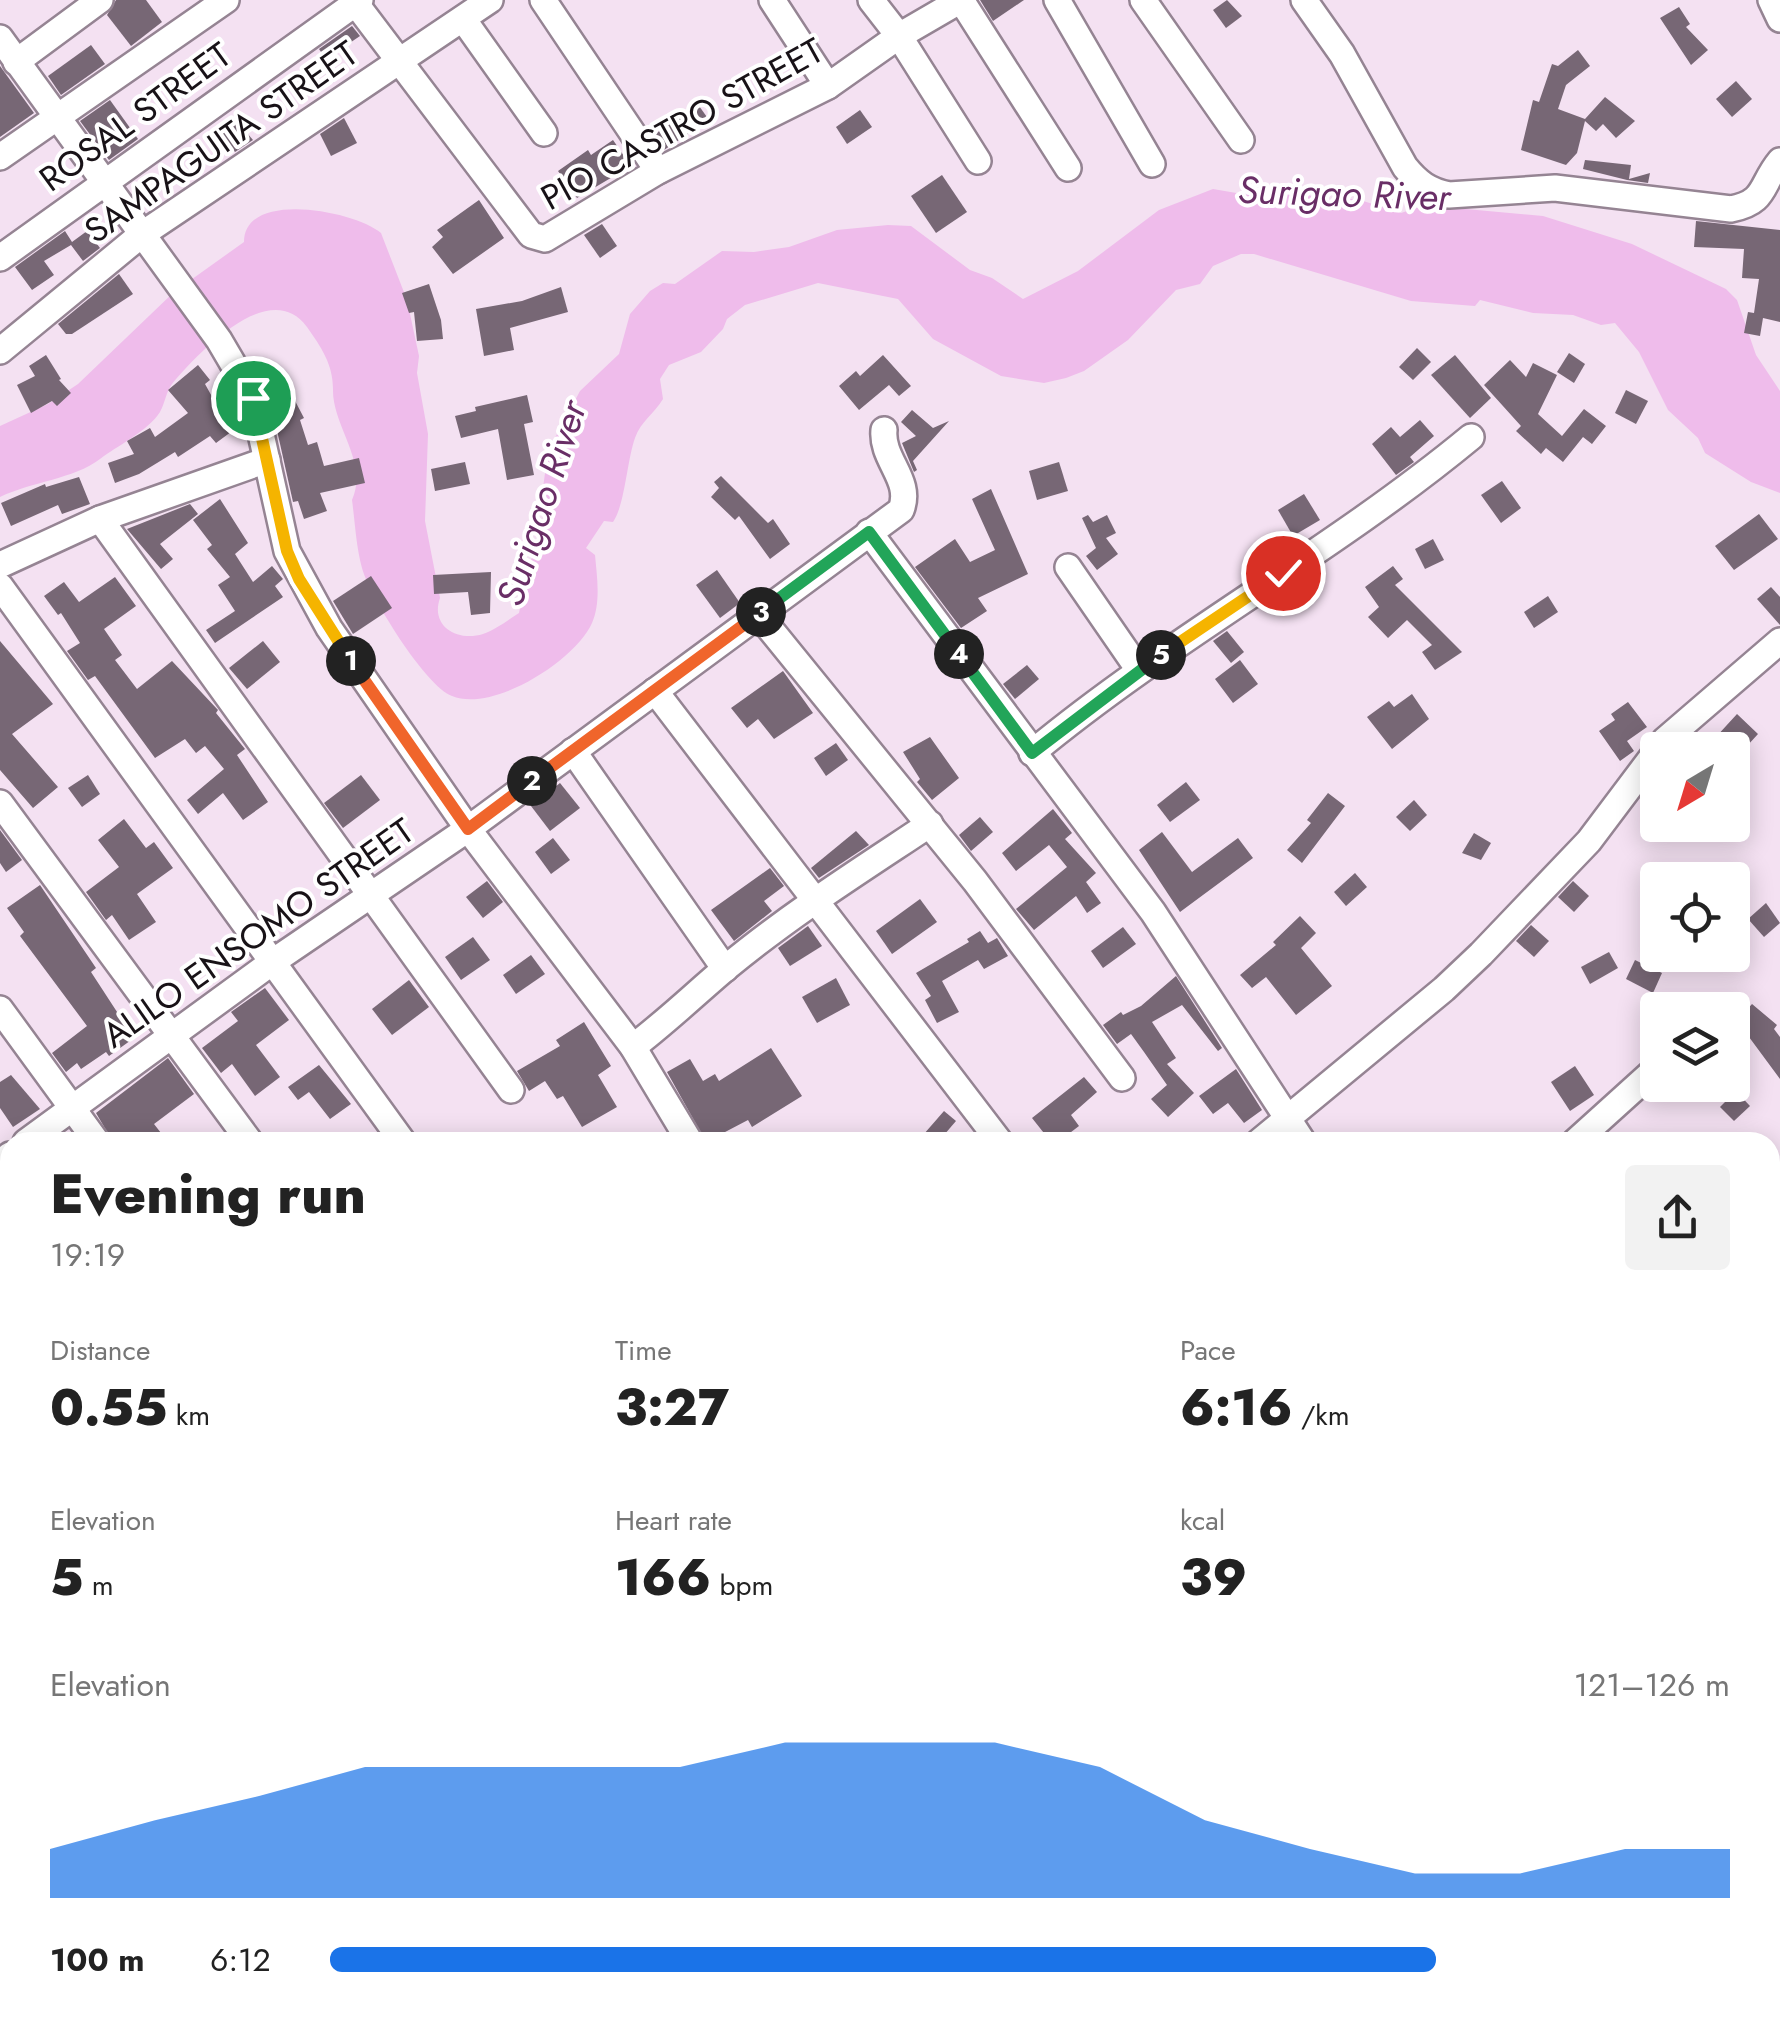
<!DOCTYPE html>
<meta charset="utf-8">
<style>
body{margin:0;font-family:Jost,sans-serif;background:#f2f2f2;color:#222;height:100vh;display:flex;flex-direction:column;font-size:38px;white-space:nowrap}
*{box-sizing:border-box;margin:0}
p{font-size:32px;color:#767676}
.icon{flex:none;width:55px;height:55px;fill:none;stroke:currentColor;stroke-width:2;stroke-linecap:round;stroke-linejoin:round}
.map{position:relative;flex:1;overflow:hidden}
.details{position:absolute;left:0px;top:1132px;width:1780px;height:888px;display:flex;flex-direction:column;background:#fff;border-radius:30px 30px 0 0;box-shadow:0 5px 25px #0003}
.details>*{flex:none}
.needle{width:65px;rotate:218deg}
.buttons{position:absolute;left:1640px;top:732px;display:grid;gap:20px}
.buttons a{display:grid;place-items:center;width:110px;height:110px;border-radius:10px;background:#fff;box-shadow:0 5px 25px #0003;font-size:50px}
.pin{position:absolute;display:grid;place-items:center;width:85px;height:85px;color:#fff;margin:-42px;border:5px solid #fff;border-radius:50%;box-shadow:0 2px 10px #0007}
.km{position:absolute;width:50px;height:50px;margin:-25px;border-radius:50%;background:#222;color:#fff;font-size:28px;line-height:50px;text-align:center}
.round{display:grid;place-items:center;flex:none;width:105px;height:105px;border-radius:10px;background:#f2f2f2}
.summary{display:flex;align-items:center;justify-content:space-between;height:170px;padding:0 50px}
h1{font-size:55px;font-weight:800;line-height:75px}
.stats{display:grid;grid-template-columns:repeat(3,1fr);gap:15px;height:170px;padding:10px 50px}
.stats div{display:grid;align-content:center}
.stats b{font-size:50px;font-weight:800}
.stats small{font-size:28px;font-weight:400}
.stats p{font-size:28px}
.chart{height:280px;padding:20px 50px}
.chart p{display:flex;justify-content:space-between}
.chart svg{width:100%;height:180px;margin-top:10px;fill:#1a73e8;opacity:.7}
ul{padding:0 50px;list-style:none;font-size:32px}
li{display:grid;grid-template-columns:160px 120px 1fr;align-items:center;height:75px}
li i{height:25px;border-radius:12px;background:#1a73e8}
.map>svg:first-child{display:block}
.water{fill:#efbceb}
.lines{fill:none;stroke-linecap:round;stroke-linejoin:round}
.river{stroke:#efbceb;stroke-width:35}
.building{fill:#776775}
.minor-casing{stroke:#958493;stroke-width:30}
.minor{stroke:#fff;stroke-width:25}
.split-1-casing{stroke:#fff;stroke-width:20}
.split-2-casing{stroke:#fff;stroke-width:20}
.split-3-casing{stroke:#fff;stroke-width:20}
.split-4-casing{stroke:#fff;stroke-width:20}
.split-5-casing{stroke:#fff;stroke-width:20}
.split-6-casing{stroke:#fff;stroke-width:20}
.split-1{stroke:#f5b400;stroke-width:12}
.split-2{stroke:#f0652b;stroke-width:12}
.split-3{stroke:#f0652b;stroke-width:12}
.split-4{stroke:#22a559;stroke-width:12}
.split-5{stroke:#22a559;stroke-width:12}
.split-6{stroke:#f5b400;stroke-width:12}
.labels{text-anchor:middle;dominant-baseline:central;stroke-width:8;stroke-linejoin:round;paint-order:stroke}
.street-label{font-size:35px;fill:#181217;stroke:#fff}
.water-label{font-size:38px;font-style:italic;fill:#692e66;stroke:#fff}
</style>
<div class="map">
<svg width="1780" height="2019" viewBox="0 0 1780 2019">
<rect width="100%" height="100%" fill="#f4e1f2"/>
<g class="water">
<path d="M1282,186L1319,199H1357L1401,213L1416,208H1455L1543,216L1632,244L1726,289L1737,300L1756,355L1780,391V493L1751,482L1705,453L1698,438L1668,410L1639,352L1615,323L1601,325L1573,315L1533,313L1480,300L1475,306L1411,301L1254,254H1241L1213,266L1200,284L1176,290L1128,340L1084,371L1066,378L1044,383L1001,376L933,339L898,299L818,283L745,305L727,319L723,329L701,352L669,365L660,379L663,399C654,414 641,421 635,438C627,460 625,505 613,522L604,521L586,548L595,555C597,577 601,602 592,623C576,660 493,713 452,696C425,686 369,595 362,568C356,546 355,522 352,500C369,462 332,426 333,389C333,364 321,347 307,327C270,276 198,353 172,384C166,392 165,403 160,412C148,431 117,446 100,459C74,479 30,482 0,497V426L48,404L78,384L174,292L244,242C244,189 356,211 381,233L407,300L419,356L417,373L428,434L425,521L440,598C430,626 457,642 483,634C495,630 508,620 519,613L527,571L545,523L543,488L548,451L580,391L619,354L630,314L650,291L663,283L675,284L722,251L754,252L789,247L837,230L888,225L911,226L970,270L992,278L1023,299L1078,271L1159,210L1213,189L1248,195Z"/>
<polygon points="1770,1774 1780,1781 1780,1865 1770,1872"/>
<polygon points="1770,1984 1780,1993 1780,2019 1526,2019 1529,2010 1770,2010"/>
</g>
<g class="lines">
<g class="river">
<polyline points="1770,1349 1780,1313"/>
<polyline points="734,2010 734,2019"/>
</g>
</g>
<g class="building">
<polygon points="116,0 146,0 162,22 131,46 107,15"/>
<polygon points="980,0 1024,0 993,21"/>
<polygon points="1227,0 1242,16 1226,28 1213,10"/>
<polygon points="1679,7 1690,24 1686,27 1708,50 1691,65 1660,18"/>
<polygon points="352,26 360,36 326,59 319,49"/>
<polygon points="91,45 105,64 61,95 48,76"/>
<polygon points="1578,50 1590,66 1566,85 1558,109 1585,119 1605,97 1635,121 1616,138 1603,124 1596,131 1585,121 1577,153 1566,165 1521,150 1533,100 1539,102 1552,64 1558,66"/>
<polygon points="0,66 34,113 0,137"/>
<polygon points="1736,81 1752,99 1732,117 1716,99"/>
<polygon points="110,100 138,139 109,160 80,121"/>
<polygon points="697,103 709,120 664,150 654,135"/>
<polygon points="860,110 872,127 847,144 836,127"/>
<polygon points="344,118 357,143 331,156 320,134"/>
<polygon points="236,120 253,140 235,152 220,133"/>
<polygon points="613,140 631,166 577,198 558,171 588,150 591,155"/>
<polygon points="1585,160 1631,165 1629,179 1650,173 1648,183 1627,180 1583,169"/>
<polygon points="942,175 967,212 936,233 911,196"/>
<polygon points="479,200 504,238 453,274 432,247 443,237 437,230"/>
<polygon points="1696,221 1780,230 1780,322 1763,318 1760,336 1744,333 1748,312 1754,313 1759,279 1742,278 1744,249 1694,247"/>
<polygon points="602,224 617,246 600,258 584,235"/>
<polygon points="65,231 72,242 87,231 100,248 83,261 71,245 44,261 54,275 32,290 15,267"/>
<polygon points="119,274 133,294 72,334 66,334 58,324"/>
<polygon points="429,284 441,320 443,339 417,341 414,312 409,313 402,293"/>
<polygon points="561,287 568,312 510,328 514,350 484,356 476,309 522,301"/>
<polygon points="1417,348 1431,362 1413,380 1399,367"/>
<polygon points="1569,353 1585,364 1574,383 1557,372"/>
<polygon points="46,355 61,379 59,380 71,393 57,406 52,401 31,413 17,385 35,376 29,366"/>
<polygon points="883,355 911,386 899,396 889,385 859,410 839,386 856,371 860,376"/>
<polygon points="1455,355 1491,398 1470,418 1431,375"/>
<polygon points="1510,360 1526,377 1533,363 1557,375 1538,414 1562,436 1584,409 1606,426 1592,444 1583,437 1563,462 1546,448 1541,454 1516,431 1521,426 1484,385"/>
<polygon points="198,365 210,380 205,384 215,402 235,429 216,443 210,436 178,457 175,452 139,474 115,483 108,463 134,454 127,441 150,428 155,437 188,413 168,390"/>
<polygon points="1626,390 1648,401 1636,424 1615,413"/>
<polygon points="527,395 533,422 524,424 534,475 507,480 498,429 461,438 455,416 476,411 475,407"/>
<polygon points="293,397 304,418 300,420 308,445 317,442 324,466 359,458 365,483 320,493 327,511 304,519 298,501 293,502 272,408"/>
<polygon points="912,410 933,428 949,421 913,461 917,470 914,472 902,443 916,436 901,422"/>
<polygon points="1420,420 1434,436 1410,457 1414,462 1396,475 1372,444 1391,427 1400,437"/>
<polygon points="465,462 470,484 435,491 431,469"/>
<polygon points="1059,462 1068,491 1037,500 1029,471"/>
<polygon points="721,476 768,523 773,519 790,544 770,559 739,516 735,520 711,497 719,488 714,482"/>
<polygon points="79,477 90,504 62,514 58,505 11,526 1,503 45,484 46,487"/>
<polygon points="1502,481 1521,508 1501,523 1481,495"/>
<polygon points="991,489 1028,574 978,598 987,611 961,628 915,567 955,539 970,562 995,550 972,499"/>
<polygon points="1304,494 1320,520 1293,536 1278,510"/>
<polygon points="220,499 248,543 235,554 253,582 272,566 283,579 275,586 283,597 215,643 206,630 235,611 218,585 230,577 207,549 212,545 193,520"/>
<polygon points="190,504 198,514 160,544 173,559 161,569 127,529"/>
<polygon points="1759,514 1778,539 1734,570 1715,546"/>
<polygon points="1088,515 1093,522 1107,515 1116,533 1106,538 1118,554 1097,570 1086,556 1096,548 1082,518"/>
<polygon points="1433,539 1444,560 1425,569 1415,549"/>
<polygon points="1393,566 1403,579 1395,585 1462,652 1435,670 1422,652 1432,645 1407,620 1388,638 1368,617 1379,607 1365,587"/>
<polygon points="717,570 740,603 720,618 696,585"/>
<polygon points="491,572 490,613 471,615 468,592 434,594 433,575"/>
<polygon points="371,576 392,608 353,634 333,601"/>
<polygon points="115,577 136,606 104,629 122,655 115,660 137,689 172,661 218,710 216,713 245,749 237,755 268,802 243,820 223,793 198,814 187,800 224,769 205,746 196,753 185,739 155,758 95,676 88,680 67,651 80,643 61,613 58,615 44,596 64,582 79,602"/>
<polygon points="1771,587 1780,597 1780,625 1757,599"/>
<polygon points="1548,596 1558,612 1534,628 1524,612"/>
<polygon points="1227,631 1244,652 1231,663 1213,641"/>
<polygon points="0,641 53,704 12,734 58,787 33,808 0,770"/>
<polygon points="263,641 280,662 247,689 229,668"/>
<polygon points="1240,660 1258,684 1233,703 1215,679"/>
<polygon points="1027,665 1039,679 1015,699 1003,684"/>
<polygon points="783,671 813,713 774,739 758,719 747,728 731,708"/>
<polygon points="1412,694 1429,719 1392,749 1367,717 1389,701 1394,707"/>
<polygon points="1628,702 1647,727 1627,741 1634,751 1620,761 1599,731 1615,720 1611,714"/>
<polygon points="1737,714 1758,734 1736,758 1732,750 1715,738"/>
<polygon points="930,737 959,778 932,800 917,782 920,779 903,752"/>
<polygon points="836,743 848,760 826,776 814,758"/>
<polygon points="88,775 100,794 82,807 68,788"/>
<polygon points="361,775 380,800 343,828 324,803"/>
<polygon points="1186,782 1200,800 1170,822 1157,805"/>
<polygon points="560,783 580,808 550,831 531,806"/>
<polygon points="1328,793 1345,806 1302,863 1287,850 1311,823 1307,820"/>
<polygon points="1414,800 1427,815 1410,831 1396,817"/>
<polygon points="1053,809 1072,833 1065,839 1096,873 1086,882 1101,903 1087,913 1076,896 1034,930 1016,909 1067,867 1049,845 1016,871 1002,853"/>
<polygon points="980,817 993,832 971,851 959,835"/>
<polygon points="124,819 146,848 154,842 173,868 137,894 156,922 129,940 112,915 106,920 86,892 119,867 98,840"/>
<polygon points="0,830 22,860 6,872 0,863"/>
<polygon points="856,831 869,845 819,878 811,868"/>
<polygon points="1162,832 1192,872 1238,838 1253,858 1180,912 1139,850"/>
<polygon points="1474,833 1491,843 1481,860 1462,853"/>
<polygon points="553,838 570,860 551,874 535,852"/>
<polygon points="770,868 784,886 764,901 772,911 734,941 711,910"/>
<polygon points="1355,873 1367,887 1346,906 1334,892"/>
<polygon points="487,881 503,902 483,918 466,897"/>
<polygon points="1573,881 1589,896 1574,912 1558,897"/>
<polygon points="40,885 96,968 91,972 134,1038 109,1056 106,1052 81,1069 77,1063 66,1072 52,1053 87,1026 20,936 24,932 7,908"/>
<polygon points="920,899 937,922 892,954 876,931"/>
<polygon points="1766,903 1780,923 1764,937 1748,919"/>
<polygon points="1300,916 1316,933 1301,948 1332,986 1296,1015 1266,977 1252,988 1240,975 1276,945 1273,942"/>
<polygon points="1531,925 1549,941 1534,957 1516,941"/>
<polygon points="808,926 822,946 790,966 778,948"/>
<polygon points="1123,927 1136,944 1103,968 1091,951"/>
<polygon points="980,931 988,943 997,938 1008,956 984,969 978,960 942,981 959,1012 937,1023 925,1000 931,996 916,973 969,942 967,939"/>
<polygon points="473,937 490,960 461,980 445,957"/>
<polygon points="1609,952 1618,968 1590,984 1581,967"/>
<polygon points="531,955 545,974 516,994 503,975"/>
<polygon points="1635,960 1662,973 1653,993 1626,979"/>
<polygon points="1176,976 1222,1048 1218,1051 1182,1005 1152,1022 1176,1058 1167,1064 1194,1093 1168,1117 1151,1099 1167,1085 1144,1052 1131,1034 1117,1044 1103,1025 1121,1012 1123,1015 1141,1006"/>
<polygon points="836,978 850,1005 817,1023 802,997"/>
<polygon points="409,980 429,1007 392,1035 372,1009"/>
<polygon points="265,988 289,1020 256,1045 280,1077 255,1096 232,1064 221,1073 202,1048 238,1021 231,1012"/>
<polygon points="1752,1004 1777,1025 1774,1029 1780,1037 1780,1079 1749,1037 1734,1024"/>
<polygon points="584,1022 611,1066 598,1075 617,1107 582,1127 563,1096 557,1099 545,1081 529,1091 517,1071 560,1046 556,1040"/>
<polygon points="771,1048 802,1096 752,1127 748,1120 706,1142 667,1072 690,1059 703,1081 715,1074 719,1081"/>
<polygon points="168,1058 194,1094 154,1124 168,1142 113,1142 96,1113"/>
<polygon points="319,1065 351,1104 330,1119 309,1092 298,1100 288,1087"/>
<polygon points="1575,1066 1594,1095 1570,1111 1551,1082"/>
<polygon points="1236,1069 1262,1110 1244,1123 1228,1103 1213,1114 1199,1096"/>
<polygon points="11,1075 40,1109 13,1127 0,1108 0,1082"/>
<polygon points="1084,1077 1097,1092 1071,1115 1079,1126 1058,1142 1051,1142 1032,1118"/>
<polygon points="1736,1091 1750,1106 1734,1121 1720,1107"/>
<polygon points="944,1111 956,1121 938,1142 917,1142"/>
</g>
<g class="lines">
<g class="minor-casing">
<g id="minor">
<polyline points="353,0 531,235 545,239 658,171 828,86 899,36 961,0"/>
<polyline points="543,0 658,171"/>
<polyline points="772,0 828,86"/>
<polyline points="871,0 899,36 978,161"/>
<polyline points="961,0 1068,168"/>
<polyline points="1057,0 1152,164"/>
<polyline points="1143,0 1241,140"/>
<path d="M1304,0L1342,54L1405,167C1418,183 1429,191 1449,195L1555,188L1731,209C1767,202 1760,185 1780,161"/>
<polyline points="1771,0 1780,19"/>
<polyline points="463,19 544,133"/>
<polyline points="0,38 219,340 253,398 287,551 329,628 468,829 633,1047 690,1142"/>
<polyline points="16,62 100,0"/>
<polyline points="0,157 226,0"/>
<polyline points="0,258 360,0"/>
<polyline points="0,351 141,235 490,0"/>
<polyline points="100,519 511,1090"/>
<polyline points="869,532 1153,912 1303,1142"/>
<polyline points="0,565 100,519 267,460"/>
<polyline points="1068,567 1139,670"/>
<polyline points="0,586 403,1142"/>
<polyline points="758,614 975,881 1122,1078"/>
<polyline points="655,691 1000,1142"/>
<polyline points="573,751 725,969"/>
<path d="M1032,753C1172,637 1332,552 1471,437"/>
<polyline points="0,803 250,1142"/>
<polyline points="0,1009 97,1142"/>
<path d="M633,1047C666,1022 695,994 727,967C791,914 861,870 930,824"/>
<path d="M26,1142L271,963L468,829L901,510C913,480 881,460 884,430"/>
<polyline points="1259,1142 1444,989 1481,954 1589,841 1665,740 1780,641"/>
<polyline points="1575,1142 1658,1067"/>
<polyline points="0,1163 10,1155"/>
<polyline points="0,1572 10,1564"/>
<polyline points="0,1637 10,1651"/>
<polyline points="0,1841 10,1854"/>
<polyline points="124,2010 130,2019"/>
<polyline points="275,2010 282,2019"/>
<polyline points="430,2010 436,2019"/>
<polyline points="569,2010 575,2019"/>
<polyline points="1085,2010 1090,2019"/>
<polyline points="22,2019 35,2010"/>
<polyline points="1223,2019 1225,2010"/>
</g>
</g>
<use href="#minor" class="minor"/>
</g>
<g class="lines">
<g class="split-1-casing">
<polyline id="split-1" points="253,398 287,551 299,579 351,661"/>
</g>
<g class="split-2-casing">
<polyline id="split-2" points="351,661 468,829 532,781"/>
</g>
<g class="split-3-casing">
<polyline id="split-3" points="532,781 761,612"/>
</g>
<g class="split-4-casing">
<polyline id="split-4" points="761,612 869,532 959,654"/>
</g>
<g class="split-5-casing">
<polyline id="split-5" points="959,654 1032,753 1161,655"/>
</g>
<g class="split-6-casing">
<polyline id="split-6" points="1161,655 1283,573"/>
</g>
<use href="#split-1" class="split-1"/>
<use href="#split-2" class="split-2"/>
<use href="#split-3" class="split-3"/>
<use href="#split-4" class="split-4"/>
<use href="#split-5" class="split-5"/>
<use href="#split-6" class="split-6"/>
</g>
<g class="labels">
<g class="street-label">
<text transform="translate(135 117) rotate(-36)">ROSAL STREET</text>
<text transform="translate(682 124) rotate(-29)">PIO CASTRO STREET</text>
<text transform="translate(221 142) rotate(-35)">SAMPAGUITA STREET</text>
<text transform="translate(258 933) rotate(-35)">ALILO ENSOMO STREET</text>
</g>
<g class="water-label">
<text transform="translate(1344 193) rotate(2)">Surigao River</text>
<text transform="translate(541 503) rotate(-72)">Surigao River</text>
</g>
</g>
</svg>
<div class="buttons">
<a><svg class="needle" viewBox="-14 -14 28 28"><path d="M0-13l5 13h-10z" fill="#e53935"/><path d="M0 13l5-13h-10z" fill="#767676"/></svg></a>
<a><svg class="icon" aria-label="locate" viewBox="0 0 24 24"><circle cx="12" cy="12" r="6"/><path d="M12 2v4M12 18v4M2 12h4M18 12h4"/></svg></a>
<a><svg class="icon" aria-label="layers" viewBox="0 0 24 24"><path d="M12 4l9 5-9 5-9-5zM3 14l9 5 9-5"/></svg></a>
</div>
<div class="pin" style="left:253px;top:398px;background:#1e9e55"><svg class="icon" aria-label="arrive" viewBox="0 0 24 24"><path d="M6 21V4h12l-3 4 3 4H6"/></svg></div>
<div class="pin" style="left:1283px;top:573px;background:#d93025"><svg class="icon" aria-label="check" viewBox="0 0 24 24"><path d="M5 12l5 5 9-10"/></svg></div>
<b class="km" style="left:351px;top:661px">1</b>
<b class="km" style="left:532px;top:781px">2</b>
<b class="km" style="left:761px;top:612px">3</b>
<b class="km" style="left:959px;top:654px">4</b>
<b class="km" style="left:1161px;top:655px">5</b>
<section class="details">
<div class="summary"><div><h1>Evening run</h1><p>19:19</p></div><a class="round"><svg class="icon" aria-label="share" viewBox="0 0 24 24"><path d="M12 15V3M7 8l5-5 5 5M5 13v7h14v-7"/></svg></a></div>
<div class="stats">
<div><p>Distance</p><b>0.55<small> km</small></b></div>
<div><p>Time</p><b>3:27</b></div>
<div><p>Pace</p><b>6:16<small> /km</small></b></div>
</div>
<div class="stats">
<div><p>Elevation</p><b>5<small> m</small></b></div>
<div><p>Heart rate</p><b>166<small> bpm</small></b></div>
<div><p>kcal</p><b>39</b></div>
</div>
<div class="chart"><p><span>Elevation</span>121–126 m</p>
<svg viewBox="0 0 160 44" preserveAspectRatio="none"><path d="M0 44V32L10 25L20 19L30 12L40 12L50 12L60 12L70 6L80 6L90 6L100 12L110 25L120 32L130 38L140 38L150 32L160 32V44z"/></svg>
</div>
<ul>
<li><b>100 m</b>6:12<i style="width:79%"></i></li>
</ul>
</section>
</div>
